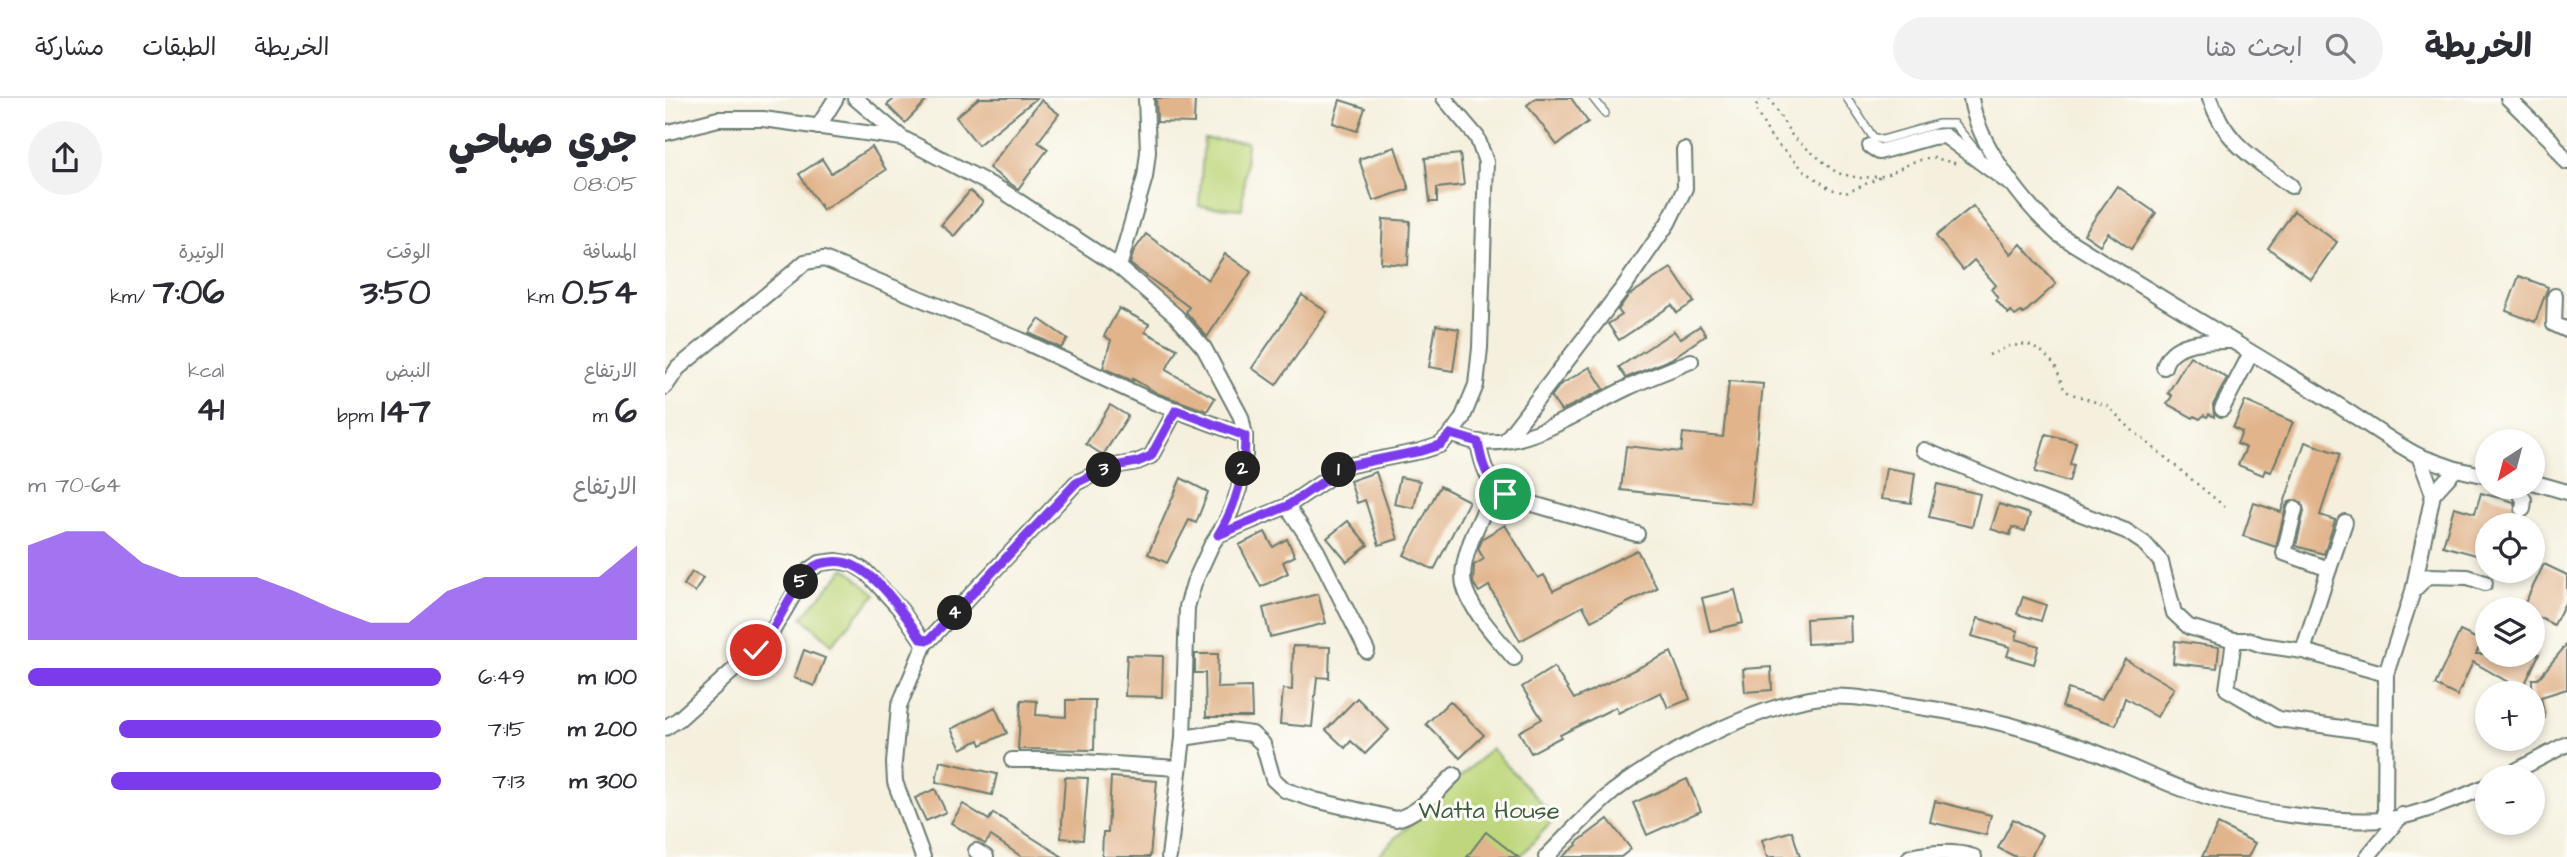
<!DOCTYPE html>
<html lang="ar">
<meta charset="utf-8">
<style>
body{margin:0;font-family:"Architects Daughter","Playpen Sans Arabic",sans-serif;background:#f2f2f3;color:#2b2b33;direction:rtl;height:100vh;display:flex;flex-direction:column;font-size:26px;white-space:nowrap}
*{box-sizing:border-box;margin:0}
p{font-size:23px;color:#7c7c81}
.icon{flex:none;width:38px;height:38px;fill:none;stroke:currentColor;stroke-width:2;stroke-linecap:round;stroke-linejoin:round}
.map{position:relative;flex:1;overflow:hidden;direction:ltr}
.drawer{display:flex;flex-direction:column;background:#fff;width:665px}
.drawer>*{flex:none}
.needle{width:46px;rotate:216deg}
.controls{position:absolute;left:1810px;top:331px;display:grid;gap:14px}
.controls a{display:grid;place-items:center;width:70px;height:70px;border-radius:50%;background:#fff;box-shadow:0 4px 10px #0003;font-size:35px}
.pin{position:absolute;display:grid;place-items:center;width:60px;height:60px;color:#fff;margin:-30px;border:4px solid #fff;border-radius:50%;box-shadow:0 2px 7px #0007}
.km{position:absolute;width:35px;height:35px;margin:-18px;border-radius:50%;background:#222;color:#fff;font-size:19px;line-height:35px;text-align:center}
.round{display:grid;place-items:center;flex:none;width:74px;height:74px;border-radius:37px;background:#f2f2f3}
.summary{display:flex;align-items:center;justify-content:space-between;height:119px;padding:0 28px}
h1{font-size:38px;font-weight:800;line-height:52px}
.figures{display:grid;grid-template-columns:repeat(3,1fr);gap:10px;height:119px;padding:7px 28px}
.figures div{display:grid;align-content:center}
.figures b{font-size:35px;font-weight:800}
.figures small{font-size:19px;font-weight:400}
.figures p{font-size:19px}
.chart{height:196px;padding:14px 28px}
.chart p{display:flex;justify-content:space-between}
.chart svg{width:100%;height:126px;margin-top:7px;fill:#7c3aed;opacity:.7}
ul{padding:0 28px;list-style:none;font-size:23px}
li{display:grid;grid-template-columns:112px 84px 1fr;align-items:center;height:52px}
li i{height:18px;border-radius:9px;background:#7c3aed}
header{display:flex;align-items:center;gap:42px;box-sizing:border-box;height:98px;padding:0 35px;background:#fff;border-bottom:2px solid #e1e1e2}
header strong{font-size:33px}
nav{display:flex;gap:38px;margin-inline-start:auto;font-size:24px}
.search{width:490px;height:63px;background:#f2f2f3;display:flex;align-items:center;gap:18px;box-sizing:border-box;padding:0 24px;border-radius:38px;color:#7c7c81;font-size:26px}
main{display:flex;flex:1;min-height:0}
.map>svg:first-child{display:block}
.green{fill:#bed77c;stroke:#6e8a58;stroke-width:2}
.building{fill:#e1b48b}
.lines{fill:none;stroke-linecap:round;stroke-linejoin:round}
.service-casing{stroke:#6a7c70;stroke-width:10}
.minor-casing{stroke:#6a7c70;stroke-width:18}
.path{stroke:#6a7c70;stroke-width:2.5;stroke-dasharray:2 5;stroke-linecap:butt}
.service{stroke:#fff;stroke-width:7}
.minor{stroke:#fff;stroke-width:14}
.route-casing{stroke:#fff;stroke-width:14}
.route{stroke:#7c3aed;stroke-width:9}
.labels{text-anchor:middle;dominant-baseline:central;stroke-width:6;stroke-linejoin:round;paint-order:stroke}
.park-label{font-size:24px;fill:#3f5c42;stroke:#fdfcf7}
</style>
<header>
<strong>الخريطة</strong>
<div class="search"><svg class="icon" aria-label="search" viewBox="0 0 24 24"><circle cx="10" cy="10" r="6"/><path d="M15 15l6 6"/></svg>ابحث هنا</div>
<nav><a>الخريطة</a><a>الطبقات</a><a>مشاركة</a></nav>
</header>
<main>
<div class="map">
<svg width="1902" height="759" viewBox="0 0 1902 759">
<rect width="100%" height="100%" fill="#fdfcf7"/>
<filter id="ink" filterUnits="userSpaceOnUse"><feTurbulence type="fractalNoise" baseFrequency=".0143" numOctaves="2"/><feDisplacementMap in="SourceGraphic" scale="14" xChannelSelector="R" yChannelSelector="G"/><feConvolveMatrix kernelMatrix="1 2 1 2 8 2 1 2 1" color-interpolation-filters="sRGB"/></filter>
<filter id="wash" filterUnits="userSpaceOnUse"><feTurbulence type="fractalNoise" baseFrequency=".00686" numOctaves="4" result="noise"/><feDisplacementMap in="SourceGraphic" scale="28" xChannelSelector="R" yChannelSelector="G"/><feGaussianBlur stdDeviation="1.57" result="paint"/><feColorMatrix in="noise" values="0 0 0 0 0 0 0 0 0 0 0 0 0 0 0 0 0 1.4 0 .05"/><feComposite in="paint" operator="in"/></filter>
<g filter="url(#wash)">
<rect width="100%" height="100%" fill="#f5f0de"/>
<g class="green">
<polygon points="539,41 582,44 577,111 534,108"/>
<polygon points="180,470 211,496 167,546 137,519"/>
<polygon points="826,650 890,720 855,759 711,759"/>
</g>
<g id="blocks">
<g class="building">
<polygon points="230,0 264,0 240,25 222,7"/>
<polygon points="314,0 372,0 313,47 291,19"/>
<polygon points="491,0 530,0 529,25 492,24"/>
<polygon points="871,0 906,0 923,24 892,47 862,7"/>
<polygon points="376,2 394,16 373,44 383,51 353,91 324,70"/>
<polygon points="675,2 700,10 692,33 668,25"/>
<polygon points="207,49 221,72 158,112 134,76 157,61 166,75"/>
<polygon points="730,49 744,91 708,103 694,61"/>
<polygon points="795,56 799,87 772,90 772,104 765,104 760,60"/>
<polygon points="1452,88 1491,115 1466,151 1443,135 1435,147 1419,136"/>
<polygon points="305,93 318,104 289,138 276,127"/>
<polygon points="1308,108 1346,156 1356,146 1391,186 1358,216 1356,214 1350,218 1346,213 1343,216 1331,202 1333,200 1326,191 1331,187 1309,162 1298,172 1271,138"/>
<polygon points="1629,113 1672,144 1646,181 1603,150"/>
<polygon points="718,121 745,123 743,167 716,165"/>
<polygon points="481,136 543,182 560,156 586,174 542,239 521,214 524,209 465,166 469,153"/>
<polygon points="1006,170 1029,204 1012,215 1007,207 954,242 943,226 957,217 953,212 963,198"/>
<polygon points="1854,178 1883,189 1870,224 1841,213"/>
<polygon points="637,197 662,214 611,287 587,270"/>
<polygon points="454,210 484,226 480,234 512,251 501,272 550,300 542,313 494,296 468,281 468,283 438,270 446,242 439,238"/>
<polygon points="374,221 403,241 396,250 364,235"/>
<polygon points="771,227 794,231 788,273 764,269"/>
<polygon points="1035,228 1041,237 1006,261 961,280 954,269 1009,233 1015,241"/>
<polygon points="1525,258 1562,280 1548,307 1549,319 1544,316 1542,319 1539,317 1535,321 1529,318 1528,320 1502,306 1507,298 1503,295"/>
<polygon points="925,269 939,291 896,313 886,299 895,287"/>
<polygon points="1064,283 1098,286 1086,406 956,392 961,348 1016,354 1018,335 1058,339"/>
<polygon points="1580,303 1628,324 1606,374 1600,372 1598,377 1573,367 1581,350 1572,346 1577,334 1568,330"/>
<polygon points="445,307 463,318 438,357 421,346"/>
<polygon points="1381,336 1411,344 1405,366 1409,367 1404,384 1370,374"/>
<polygon points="1640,344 1675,356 1655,417 1670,422 1659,456 1631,448 1639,413 1637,405 1632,402 1624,404 1621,408 1611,449 1578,438 1589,405 1616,414"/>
<polygon points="1221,370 1250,375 1246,405 1216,401"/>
<polygon points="711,374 733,441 714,447 700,402 692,405 685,383"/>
<polygon points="735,379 755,383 749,410 729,406"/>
<polygon points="516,380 543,394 531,425 524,422 502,465 483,456"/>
<polygon points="1272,386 1315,396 1307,429 1264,419"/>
<polygon points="775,388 804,403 769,472 739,457"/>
<polygon points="1816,395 1849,404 1851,417 1848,427 1822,427 1822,460 1778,448 1789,409 1810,415"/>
<polygon points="1334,406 1365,416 1360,433 1347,429 1345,437 1326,431"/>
<polygon points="683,423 703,447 682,464 662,440"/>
<polygon points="840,427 873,480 879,477 888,493 972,452 992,490 926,523 918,508 855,543 824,488 814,494 808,485 809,467 819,461 813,451 818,440"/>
<polygon points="600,434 608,449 622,441 630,458 618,464 623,475 596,489 574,447"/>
<polygon points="1879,466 1902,477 1902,501 1889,527 1867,516 1867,511 1857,511"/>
<polygon points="27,474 38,480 30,494 19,487"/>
<polygon points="1070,492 1078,525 1045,533 1037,500"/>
<polygon points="653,496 661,525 605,539 598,510"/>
<polygon points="1358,499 1381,507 1376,523 1352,516"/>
<polygon points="1185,518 1186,544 1142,546 1141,521"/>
<polygon points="1313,520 1353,533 1351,541 1374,548 1369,566 1342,558 1345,549 1307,538"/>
<polygon points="1795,533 1817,543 1811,556 1874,556 1857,592 1808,564 1792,598 1770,587"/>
<polygon points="1510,543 1554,549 1552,570 1508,565"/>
<polygon points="1902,546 1902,591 1876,599 1880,620 1867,622 1867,581 1873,581"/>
<polygon points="628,548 665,549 664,580 652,579 647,629 615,626 618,591 627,592"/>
<polygon points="139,552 160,560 149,588 129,580"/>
<polygon points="1006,554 1025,601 1003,610 996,594 953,615 951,609 895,637 896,639 866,655 854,634 877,621 857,589 889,569 909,601"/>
<polygon points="530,556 553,556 552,590 586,589 587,619 541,619 540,575 530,575"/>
<polygon points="462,557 498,558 497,599 460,598"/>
<polygon points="1460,561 1509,590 1492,619 1460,600 1451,627 1397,609 1403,591 1436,602"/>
<polygon points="1106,569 1107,592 1080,594 1078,571"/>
<polygon points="692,600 724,632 700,656 686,643 680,650 661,632"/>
<polygon points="356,602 372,603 371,617 401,619 401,602 430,602 429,652 353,651"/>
<polygon points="785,603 819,637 795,660 761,626"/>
<polygon points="330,609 342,635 316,647 314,642 296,651 286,631"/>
<polygon points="275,663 332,676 327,697 271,684"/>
<polygon points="400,679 423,680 418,742 396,740"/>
<polygon points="446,679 492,683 485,759 437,759 438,734 443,734"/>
<polygon points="1022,681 1036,713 982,737 968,705"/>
<polygon points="270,691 281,714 261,723 250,700"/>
<polygon points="1270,703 1326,717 1321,737 1265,724"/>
<polygon points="298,706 324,722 328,715 398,759 357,759 326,738 320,746 286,725"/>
<polygon points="943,721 966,751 956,759 897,759 912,747 911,745"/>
<polygon points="1348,721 1377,737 1366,759 1351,759 1333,750"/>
<polygon points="1553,726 1590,745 1583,759 1537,759"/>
<polygon points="1127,733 1135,759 1102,759 1097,742"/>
<polygon points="821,734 853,759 802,759"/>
</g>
</g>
</g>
<g filter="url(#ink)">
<use href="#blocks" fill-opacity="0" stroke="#6a7c70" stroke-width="2"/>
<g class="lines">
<g class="service-casing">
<g id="service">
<polyline points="928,0 940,15"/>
<polyline points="1182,0 1208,39 1217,42 1273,26 1289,26 1314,56"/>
</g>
</g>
<g class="minor-casing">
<g id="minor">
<polyline points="190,0 236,39"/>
<path d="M1306,0C1312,46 1359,106 1393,136C1484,193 1576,248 1668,304C1697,322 1723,342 1754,358L1768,396L1791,371L1822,378"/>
<path d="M1545,0C1561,47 1589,60 1626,88"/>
<polyline points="1843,0 1886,42 1902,64"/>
<polyline points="153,29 171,0"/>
<polyline points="0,35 53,21 98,21 237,40 338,93 454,169 511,218 539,250 576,319 580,338 580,356 574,391 563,421 546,448 529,485 522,509 518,640 504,759"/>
<polyline points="1205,48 1214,54 1267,39 1280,38 1344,85"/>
<polyline points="454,169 480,79 483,54 481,0"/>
<polyline points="1890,198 1889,226 1902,232"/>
<path d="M1499,269C1506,242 1542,243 1564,243"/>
<polyline points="0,289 13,270 130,173 140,164 159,161 356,242 489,304 580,338"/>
<polyline points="1557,311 1586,255"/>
<path d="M786,336C794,339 804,343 812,344C864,350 917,311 962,290C983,280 1005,272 1026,263"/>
<polyline points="841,342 960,187 1003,125 1020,90 1019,52"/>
<path d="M813,344C819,376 824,388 854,402L972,436"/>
<polyline points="1259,352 1361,395 1461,433 1479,445 1496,464 1509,515 1524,529 1569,542 1583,542 1597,547 1638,553 1721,576"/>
<polyline points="1754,358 1791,371"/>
<polyline points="1867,384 1902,394"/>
<polyline points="1851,388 1859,402 1858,411"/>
<path d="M831,389C819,414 793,460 799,487C805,512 833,541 849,560"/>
<polyline points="622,408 652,453 702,553"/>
<polyline points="1630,411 1619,455 1664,471 1638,553"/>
<polyline points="553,437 622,408 681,368 756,353 775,347 786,336 797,321 811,287 815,250 821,64 812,39 779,0"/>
<polyline points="1664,471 1680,424"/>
<polyline points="1749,492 1763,478 1803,479 1820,485"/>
<polyline points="1569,542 1562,591 1613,621 1719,636"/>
<polyline points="0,630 14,621 102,542 142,474 155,465 172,463 188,466 201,474 236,512 256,541 264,542 411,385 444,369 472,364 486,358 511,312"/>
<path d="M518,640L564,633L587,636L598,646L608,681L620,692L650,702L731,721C754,716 772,693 789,677"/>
<polyline points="347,662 385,662 513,670"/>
<polyline points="1839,679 1902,646"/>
<polyline points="1720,722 1721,576 1748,493 1768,396"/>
<polyline points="311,753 321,759"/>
<polyline points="258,759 230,684 229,665 234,608 261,543"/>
<path d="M881,759C903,737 925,713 949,693C997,656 1083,613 1144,601C1177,594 1215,603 1248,608C1307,616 1367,631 1422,651C1462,666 1499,686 1540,699C1587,714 1667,725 1717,722C1745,720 1796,700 1822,688"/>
<path d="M1245,759C1264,754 1290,753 1309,759"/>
<polyline points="1702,759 1737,717"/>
</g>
</g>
<g class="path">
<polyline points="1095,0 1090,11 1107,41 1140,73 1165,91 1181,95 1216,79"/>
<polyline points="1104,0 1128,39 1172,75 1194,80 1219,78 1248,64 1266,59 1293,66"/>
<polyline points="1324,257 1345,248 1362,246 1377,254 1390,267 1399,291 1404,295 1442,308 1467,332 1560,409"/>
</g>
<use href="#service" class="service"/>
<use href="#minor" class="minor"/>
</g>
</g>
<g class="lines" filter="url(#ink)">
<g class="route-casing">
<path id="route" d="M91,552C113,530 122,499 142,475C148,467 155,465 165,464C202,457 238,514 256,541L264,542L411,385L444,369L472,364L486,358L511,312L580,338C580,373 572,407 553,437L622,408L681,368L756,353L775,347L786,336L813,344C817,366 821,382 840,396"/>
</g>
<use href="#route" class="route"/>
</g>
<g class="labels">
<g class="park-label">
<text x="824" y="713">Watta House</text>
</g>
</g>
</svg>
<div class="controls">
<a><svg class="needle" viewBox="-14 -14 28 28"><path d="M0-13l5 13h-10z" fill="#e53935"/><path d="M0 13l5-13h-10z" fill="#7c7c81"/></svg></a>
<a><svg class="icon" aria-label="locate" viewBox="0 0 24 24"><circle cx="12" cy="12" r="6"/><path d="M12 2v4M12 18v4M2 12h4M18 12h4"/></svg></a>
<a><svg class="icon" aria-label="layers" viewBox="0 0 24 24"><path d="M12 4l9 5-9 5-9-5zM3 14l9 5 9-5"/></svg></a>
<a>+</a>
<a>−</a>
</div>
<div class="pin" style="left:840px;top:396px;background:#1e9e55"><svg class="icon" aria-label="arrive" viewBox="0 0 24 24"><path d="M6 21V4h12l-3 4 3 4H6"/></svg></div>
<div class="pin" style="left:91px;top:552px;background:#d93025"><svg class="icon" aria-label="check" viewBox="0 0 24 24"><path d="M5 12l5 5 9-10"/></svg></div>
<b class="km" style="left:674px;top:372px">1</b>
<b class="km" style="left:578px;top:371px">2</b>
<b class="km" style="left:439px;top:372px">3</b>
<b class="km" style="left:290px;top:515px">4</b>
<b class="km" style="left:136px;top:484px">5</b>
</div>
<section class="drawer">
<div class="summary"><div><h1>جري صباحي</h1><p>08:05</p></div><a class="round"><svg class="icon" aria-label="share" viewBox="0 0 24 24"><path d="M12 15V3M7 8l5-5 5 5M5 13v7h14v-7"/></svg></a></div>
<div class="figures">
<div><p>المسافة</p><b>0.54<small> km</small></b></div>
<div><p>الوقت</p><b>3:50</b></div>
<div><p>الوتيرة</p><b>7:06<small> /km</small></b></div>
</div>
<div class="figures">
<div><p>الارتفاع</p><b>6<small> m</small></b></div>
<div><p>النبض</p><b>147<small> bpm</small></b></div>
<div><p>kcal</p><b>41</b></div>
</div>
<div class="chart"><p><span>الارتفاع</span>64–70 m</p>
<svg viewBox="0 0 160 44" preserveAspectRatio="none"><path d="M0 44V11L10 6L20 6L30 17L40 22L50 22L60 22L70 27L80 33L90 38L100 38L110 27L120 22L130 22L140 22L150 22L160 11V44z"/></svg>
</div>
<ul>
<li><b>100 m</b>6:49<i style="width:100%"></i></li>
<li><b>200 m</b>7:15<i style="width:78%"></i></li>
<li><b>300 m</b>7:13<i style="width:80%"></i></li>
</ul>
</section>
</main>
